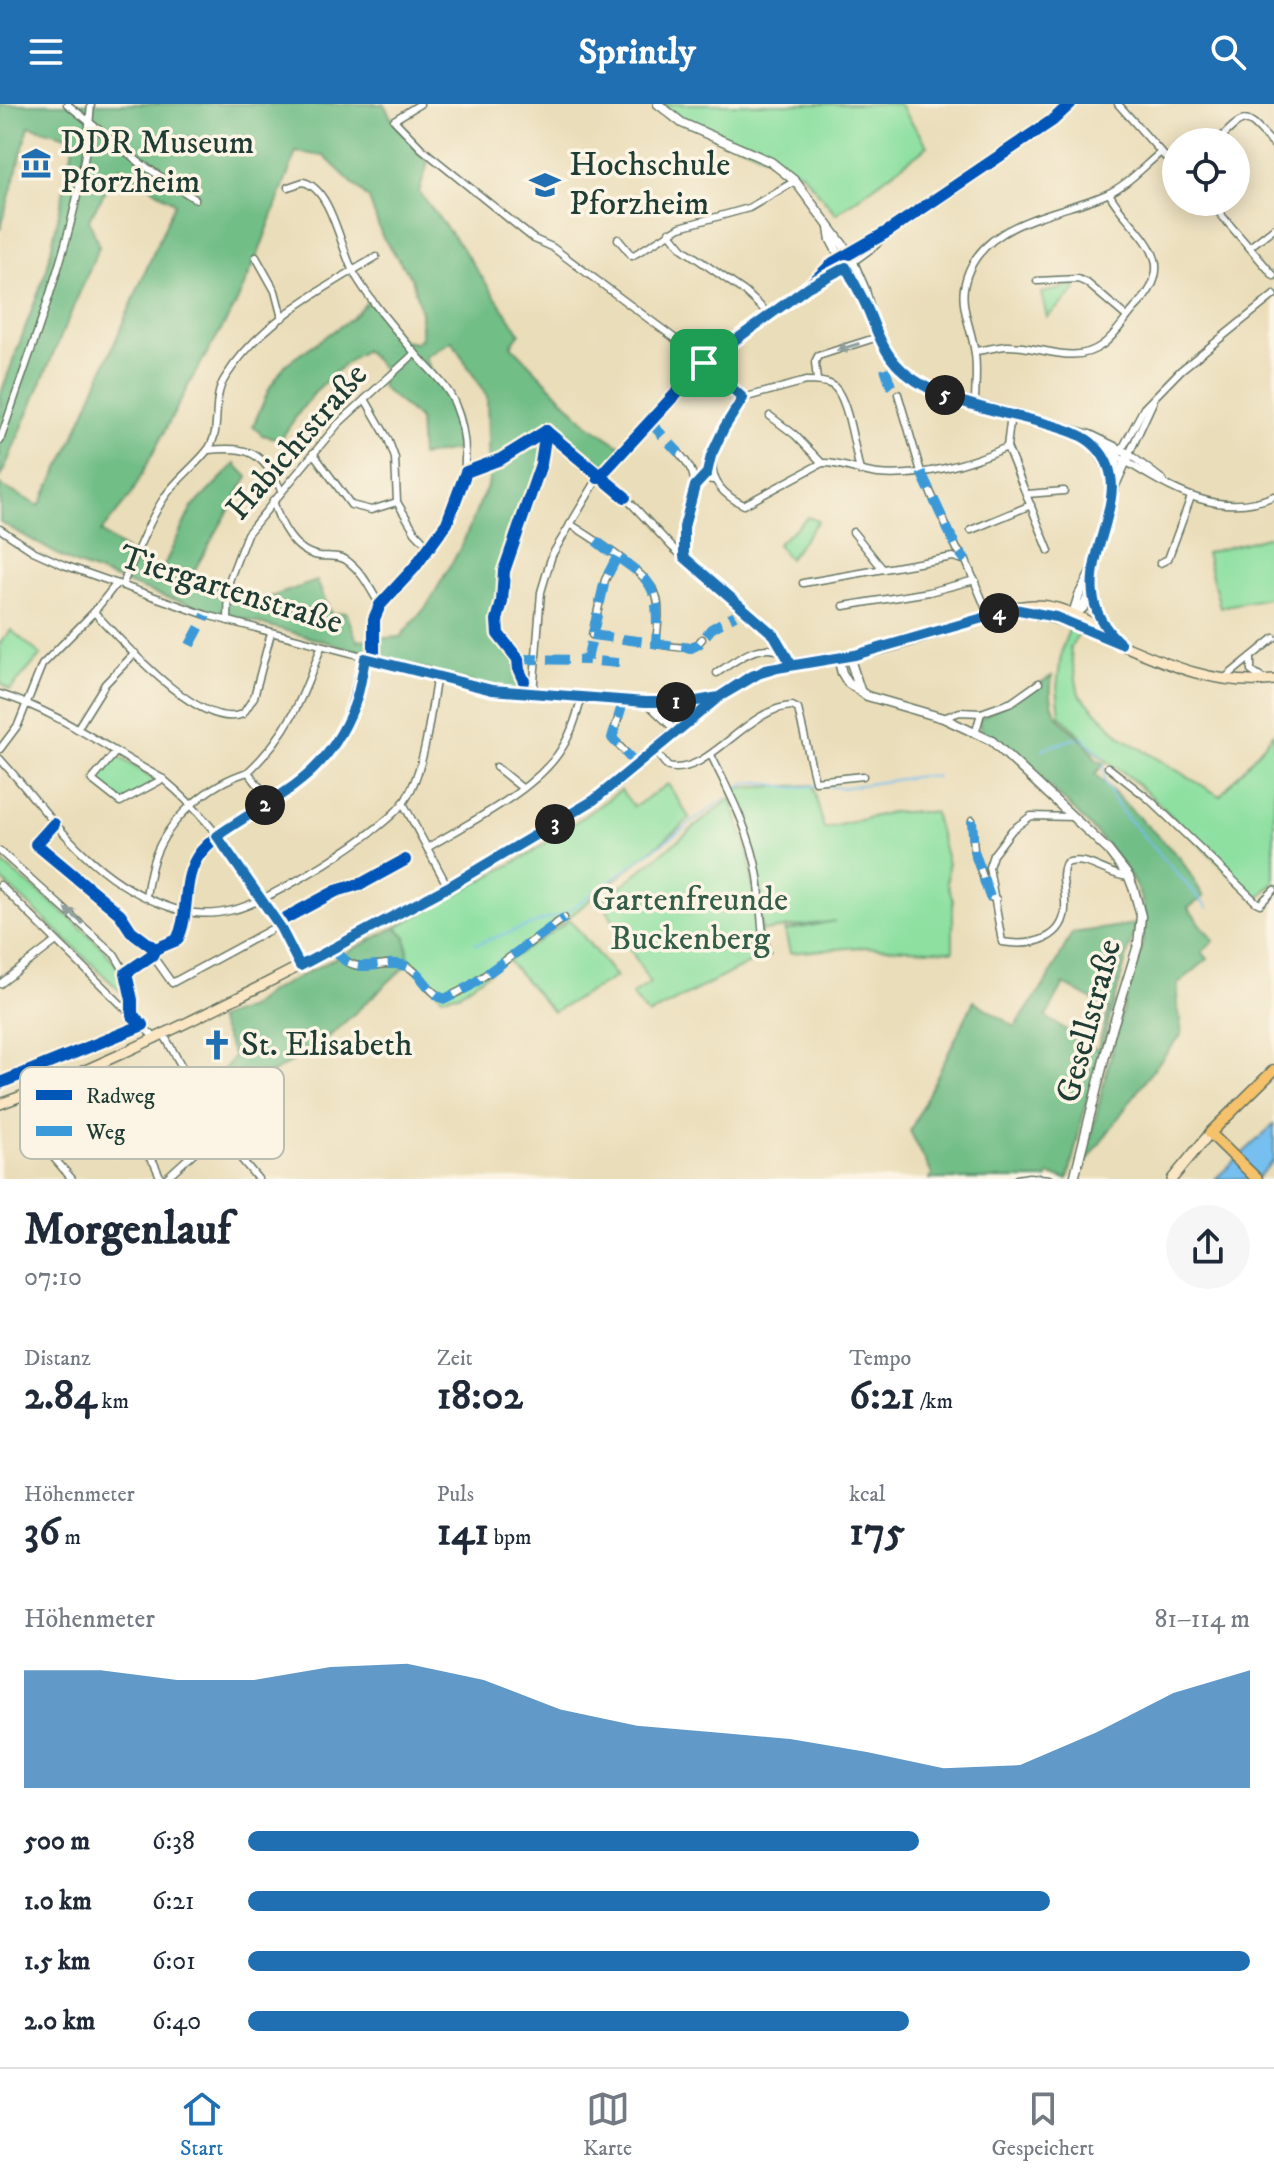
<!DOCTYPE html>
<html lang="de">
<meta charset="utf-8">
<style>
body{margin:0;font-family:"IM FELL DW Pica",serif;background:#f6f6f7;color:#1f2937;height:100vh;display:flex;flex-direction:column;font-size:30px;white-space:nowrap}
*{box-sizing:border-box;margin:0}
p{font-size:26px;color:#747a83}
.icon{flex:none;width:44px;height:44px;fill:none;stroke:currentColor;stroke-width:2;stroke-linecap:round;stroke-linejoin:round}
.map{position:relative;height:1075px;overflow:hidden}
.sheet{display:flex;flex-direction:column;background:#fff;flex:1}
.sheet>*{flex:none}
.buttons{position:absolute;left:1162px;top:24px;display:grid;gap:16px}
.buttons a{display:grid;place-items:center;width:88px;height:88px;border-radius:50%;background:#fff;box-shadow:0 4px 20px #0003;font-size:40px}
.pin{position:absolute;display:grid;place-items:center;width:68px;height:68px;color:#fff;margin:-34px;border-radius:16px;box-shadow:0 4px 12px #0006}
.km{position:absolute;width:40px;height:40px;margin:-20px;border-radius:50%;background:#222;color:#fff;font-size:22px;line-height:40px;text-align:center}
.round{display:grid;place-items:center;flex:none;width:84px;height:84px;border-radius:42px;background:#f6f6f7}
.headline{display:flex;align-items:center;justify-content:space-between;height:136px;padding:0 24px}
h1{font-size:44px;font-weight:700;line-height:60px}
.metrics{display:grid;grid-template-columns:repeat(3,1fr);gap:12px;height:136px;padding:8px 24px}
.metrics div{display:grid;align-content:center}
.metrics b{font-size:40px;font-weight:700}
.metrics small{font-size:22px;font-weight:400}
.metrics p{font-size:22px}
.chart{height:224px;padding:16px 24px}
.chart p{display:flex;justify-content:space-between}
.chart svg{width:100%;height:144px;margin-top:8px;fill:#1f6fb2;opacity:.7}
ul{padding:0 24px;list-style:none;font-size:26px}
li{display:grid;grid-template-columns:128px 96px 1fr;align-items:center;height:60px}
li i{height:20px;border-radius:10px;background:#1f6fb2}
header{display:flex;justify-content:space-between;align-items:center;height:104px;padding:0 24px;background:#1f6fb2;color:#fff;font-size:36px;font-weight:700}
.tab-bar{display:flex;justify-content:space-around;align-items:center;height:112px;border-top:2px solid #e0e1e3;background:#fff;font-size:22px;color:#747a83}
.tab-bar a{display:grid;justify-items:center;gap:4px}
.tab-bar .on{color:#1f6fb2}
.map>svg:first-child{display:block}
.green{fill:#8ee0a1;stroke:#568e6a;stroke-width:2}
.forest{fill:#72be87;stroke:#487e5e;stroke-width:2;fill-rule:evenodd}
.water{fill:#76bfef;stroke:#4a7e92;stroke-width:2}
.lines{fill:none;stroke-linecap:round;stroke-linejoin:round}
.stream{stroke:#76bfef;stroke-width:2}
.minor-casing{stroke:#667563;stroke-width:9}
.tertiary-casing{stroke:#667563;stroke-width:11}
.secondary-casing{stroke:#667563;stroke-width:12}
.primary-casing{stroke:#667563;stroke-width:13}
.minor{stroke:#fff;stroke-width:6}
.tertiary{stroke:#fff;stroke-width:8}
.secondary{stroke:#fbe6c4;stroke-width:9}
.primary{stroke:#f5c16b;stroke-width:10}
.quiet{stroke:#3a99d8;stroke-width:10;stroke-dasharray:20 10;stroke-linecap:butt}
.cycleway-casing{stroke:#fcf5e5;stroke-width:17}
.cycleway{stroke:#0057b8;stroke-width:12}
.oneway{fill:#8f9e9a}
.route-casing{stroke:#fff;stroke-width:16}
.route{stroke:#1f6fb2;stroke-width:10}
.labels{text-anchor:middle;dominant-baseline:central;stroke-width:7;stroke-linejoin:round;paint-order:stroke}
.poi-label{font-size:34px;fill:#1f3d34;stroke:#fcf5e5;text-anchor:start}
.street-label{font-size:34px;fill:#1f3d34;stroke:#fcf5e5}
.park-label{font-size:34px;fill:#355e4a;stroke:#fcf5e5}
.key{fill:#fcf5e5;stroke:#babeb0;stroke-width:2}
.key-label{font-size:22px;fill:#1f3d34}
</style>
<header><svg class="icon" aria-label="menu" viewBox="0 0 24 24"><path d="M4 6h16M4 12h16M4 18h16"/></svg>Sprintly<svg class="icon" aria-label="search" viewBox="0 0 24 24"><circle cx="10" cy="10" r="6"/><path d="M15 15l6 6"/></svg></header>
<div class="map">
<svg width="1274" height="1075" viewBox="0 0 1274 1075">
<rect width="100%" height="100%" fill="#fcf5e5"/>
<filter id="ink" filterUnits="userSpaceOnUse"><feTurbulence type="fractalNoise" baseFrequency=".0125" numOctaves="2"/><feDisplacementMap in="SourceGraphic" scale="16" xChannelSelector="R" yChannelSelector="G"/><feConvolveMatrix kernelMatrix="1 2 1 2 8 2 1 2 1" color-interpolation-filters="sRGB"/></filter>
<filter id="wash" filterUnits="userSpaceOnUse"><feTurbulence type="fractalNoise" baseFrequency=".006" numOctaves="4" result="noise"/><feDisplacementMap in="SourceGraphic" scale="32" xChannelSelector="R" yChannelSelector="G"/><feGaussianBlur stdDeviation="1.8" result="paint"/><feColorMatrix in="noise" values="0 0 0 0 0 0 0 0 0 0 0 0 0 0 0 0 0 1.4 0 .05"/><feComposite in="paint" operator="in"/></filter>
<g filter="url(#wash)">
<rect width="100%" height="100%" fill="#eaddb9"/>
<g class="green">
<polygon points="662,0 899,0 928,42 836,110 802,69 683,16"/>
<polygon points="1075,182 1076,187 1047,213 1041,189"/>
<polygon points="808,413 818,417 789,455 777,440"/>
<polygon points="1274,431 1274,493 1220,503 1206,449"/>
<polygon points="11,526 41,551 10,586 0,578 0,539"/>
<polygon points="1069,526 1079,529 1070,545 1079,590 1121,633 1220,692 1274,629 1274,779 1259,793 1241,781 1153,694 1127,671 1100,652 1060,611 1057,583 1062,544"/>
<polygon points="116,651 157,677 123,698 93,676"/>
<polygon points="668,680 690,715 568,814 458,890 442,893 409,859 406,833 396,823 530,750 621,686 634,703"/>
<polygon points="813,681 824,725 891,708 934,708 948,760 947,779 953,796 953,847 860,843 790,849 785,827 835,817 762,827 758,762 747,720 732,684"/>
<polygon points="731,694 750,756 755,804 765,851 648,911 632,891 650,879 602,797"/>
<path d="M0,757C30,783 130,852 129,891H125C85,855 47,816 6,780L0,774Z"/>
<polygon points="570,816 616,873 553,908 508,857"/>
</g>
<g class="forest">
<path d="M0,0H384L390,12L428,59L419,88L462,144L520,229L511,241L587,320L622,343L600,368L554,335L534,391L522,433L500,474L498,529L513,544L533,589L492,584L165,493L73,459L0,418V381L39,402L67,349L175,99L120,63L89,115L99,143L0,375V292L47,165L75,34L29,22L0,126ZM296,48L324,52L369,95L382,132L412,175L421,208V234L414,239L402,236L369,196L352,214L286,260L270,283L253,322L262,331L281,335C307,295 325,272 365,246L385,267L381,283L419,315L421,352L456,346C456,337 458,327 457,319C454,297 434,275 425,253L452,237L487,293L489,378L461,443L427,502L400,533L357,536L346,508L331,510L317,477L259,497L191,472L248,373L235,360L191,405L159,472L101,428L131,391L193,273L235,202L259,148Z"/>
<path d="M1052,572C1044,625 1078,618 1097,657L1105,659L1095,670L1181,755L1204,793L1188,804L1214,837L1202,848L1208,855L1178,880L1177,898L1182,930L1152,967L1083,1063C1096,1013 1107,964 1120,915C1129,880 1148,845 1144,808C1140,755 1023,657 980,626L979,615Z"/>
<path d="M1136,820L1085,1003L1068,1075L1049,1071L1047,1075H930L932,1070L910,1027L974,897L1015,923L1048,875L1072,829ZM1064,880L1109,905L1097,946L1046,913Z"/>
<polygon points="396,823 406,833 409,859 319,942 243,986 222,968 234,952 217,915 249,904 269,888"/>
</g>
<polygon class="water" points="1274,1020 1274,1056 1256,1075 1215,1075"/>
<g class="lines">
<g class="stream">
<polyline points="1082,633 1103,653"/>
<polyline points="1042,645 1077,634"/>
<polyline points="1104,660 1105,679 1121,707 1208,804"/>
<polyline points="734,687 744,680 759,678 793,684 822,681 841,684 921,672 937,673"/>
<polyline points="476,840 565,809 726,694"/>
</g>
</g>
</g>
<g filter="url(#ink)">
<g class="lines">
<g class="minor-casing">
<g id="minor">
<polyline points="67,0 140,59 195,95"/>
<path d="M420,0L394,16L422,45L534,135L552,143L673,233L743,294L806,277C814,277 825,277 832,281C848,291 855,348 860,367"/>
<polyline points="1118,0 1176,65"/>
<path d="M1217,38C1248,6 1245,11 1274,41"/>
<path d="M288,83L303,78C332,84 341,148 355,171C372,199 393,223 414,248C428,265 446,279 455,300C480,362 456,421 412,466C398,480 380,494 375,514C371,526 374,543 374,556"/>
<polyline points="1210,98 1274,172"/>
<polyline points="669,128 683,145 745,188 769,210"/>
<polyline points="618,135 632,152 680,123 749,104 795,77"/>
<polyline points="1251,142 1274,124"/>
<polyline points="256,153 275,187 282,214"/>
<polyline points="1037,177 1078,175 1087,179 1127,213"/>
<polyline points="808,183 833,159 887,128 1053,16 1070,0"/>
<path d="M975,247C985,246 996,243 1006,242C1038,240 1073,263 1102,241C1115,232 1124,216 1135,204C1148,191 1160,174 1155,155C1147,130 1121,113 1109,89"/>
<polyline points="817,276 815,258 818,252 878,233"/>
<polyline points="898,290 921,368 957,445 966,457"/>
<path d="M743,294C718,331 688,375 744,401L822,359C841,358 858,368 878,370C919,374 969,360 1007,343"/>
<polyline points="365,295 388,335 395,354 397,398 415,428 430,444"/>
<polyline points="1153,298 1129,350 1163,376"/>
<path d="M975,300C975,282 978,261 974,244C971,224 961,204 964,184C975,117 1058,111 1107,90C1126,82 1144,62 1160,49"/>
<polyline points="1011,310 1007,343 1049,447"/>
<polyline points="770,312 795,331 822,359"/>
<polyline points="644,323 704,259 808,183 846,163 876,141 885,131"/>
<path d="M0,337C37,225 82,119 91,0"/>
<path d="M208,346C250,342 262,348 281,386"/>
<polyline points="1121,347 1144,304 1181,266 1274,191"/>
<polyline points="313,349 351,401 371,406 397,398"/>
<path d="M679,349C705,377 691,388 685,421C683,431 685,443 684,453"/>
<path d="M1122,355C1169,384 1219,416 1274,392"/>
<polyline points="711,362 702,374 713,376"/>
<polyline points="1027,390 1064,387"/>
<polyline points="625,393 672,443 774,531 791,560"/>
<path d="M273,396C279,419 294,449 320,452C332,453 341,451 350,459C364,470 371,487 380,501"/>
<path d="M570,420C591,433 649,469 656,491C661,506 657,525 656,540C672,542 692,549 702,535"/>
<polyline points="0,425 33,447 64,461 206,511 492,586 624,595 665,602 686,619"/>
<polyline points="971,426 1031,401"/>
<polyline points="853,428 882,464"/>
<polyline points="1160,459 1168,455 1191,393"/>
<polyline points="803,479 953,453 966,457 989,512"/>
<path d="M122,481C136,452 146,421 164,394C176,375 196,362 209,344C222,324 211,295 225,274C259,219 322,185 376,153"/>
<polyline points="844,502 929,488 975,476"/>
<path d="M94,508C121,536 200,628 243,610L254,593L271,529"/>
<polyline points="228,517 229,477 247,430 338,320 415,249"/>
<polyline points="592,531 605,476 617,453"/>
<polyline points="1251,553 1251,567 1263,575"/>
<path d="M717,569C739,554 759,537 786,549"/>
<polyline points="1225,574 1274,534"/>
<path d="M0,590C59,608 109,646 163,675C220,722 266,796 300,862"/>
<polyline points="533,590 541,488 552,451 598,374"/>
<polyline points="624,595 612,634 638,662"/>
<polyline points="661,598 691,598 713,594"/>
<polyline points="648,600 677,628"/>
<polyline points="943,614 960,608 981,609"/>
<polyline points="77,625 105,580 135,549"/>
<polyline points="976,627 981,609 1012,598 1039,579"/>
<polyline points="0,645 18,621 42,561 94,508 116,480"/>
<path d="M655,647L668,663C708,673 746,604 792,602L798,605L815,677L863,672"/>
<polyline points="115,649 92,676 120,698 163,675"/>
<path d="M711,651C730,690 751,729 758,773C762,799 759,822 767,847"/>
<path d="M0,655C54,715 91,777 172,804C191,811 214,811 233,806C269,798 387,726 406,695C426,662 430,609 437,571"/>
<polyline points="496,663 522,684"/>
<polyline points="1108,663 1150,696 1256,798 1260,800 1274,786"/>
<path d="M248,668C288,630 303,594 321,543"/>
<polyline points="403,699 448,783"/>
<path d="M1074,713L1031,712L1012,726L993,751L989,763L1002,838C1033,843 1068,835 1065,797C1065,784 1060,771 1066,759C1088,751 1107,772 1129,773"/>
<polyline points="972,716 974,747 990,793 996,795"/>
<path d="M217,732C278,689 324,678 354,602C360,587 362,570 365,554"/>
<path d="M427,744C469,718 536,687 562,644C572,628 577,611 582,592"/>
<polyline points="0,747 115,851 130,877 132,911"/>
<polyline points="0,781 156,935"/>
<path d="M146,792C148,780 150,767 154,755C168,715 208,680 248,668L271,698"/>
<path d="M335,844C353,877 381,853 406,862C422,868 428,890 445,895L470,882L564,814"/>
<polyline points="152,851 172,879 279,821"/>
<polyline points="0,880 55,838"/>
<polyline points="164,931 218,1027 258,1075"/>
<polyline points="91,965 116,1014 154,1059 161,1075"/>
<polyline points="42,1033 42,1040 72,1075"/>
<polyline points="165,1075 218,1027"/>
<polyline points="1017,1075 1029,1073 1049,1075"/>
</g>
</g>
<g class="tertiary-casing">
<g id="tertiary">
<polyline points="658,0 682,19 771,58 795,77 849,149 865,186 874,222 891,253 915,277 938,289 1090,331 1129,350 1112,388 1092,466 1092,483 1083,504 1073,512"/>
<polyline points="829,124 831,136 864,198"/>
<polyline points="1077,330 1118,353 1112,372 1112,387"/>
<polyline points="1095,342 1112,372"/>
<polyline points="1072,513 1079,491 1092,467"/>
<polyline points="849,552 860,586"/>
<polyline points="838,554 842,569 848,579 867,592 943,614 992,637 1108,746 1129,773 1134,786 1141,812 1138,841 1110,932 1074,1075"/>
</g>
</g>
<g class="secondary-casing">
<g id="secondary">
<polyline points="1092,483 1094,503 1106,526"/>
<path d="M1018,506C1107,520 1180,587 1274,576"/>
<path d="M0,1000C90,968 174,925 259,883C372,825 483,766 590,698C647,662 695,597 755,571C786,557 821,557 854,551C897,544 939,527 981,514C998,509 1019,500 1036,501C1065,501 1100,522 1121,540"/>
<polyline points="1172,1075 1210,1029"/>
</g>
</g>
<g class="primary-casing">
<polyline id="primary" points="1257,1075 1210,1029 1274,966"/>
</g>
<use href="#minor" class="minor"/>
<use href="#tertiary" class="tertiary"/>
<use href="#secondary" class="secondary"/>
<use href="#primary" class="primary"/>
<g class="quiet">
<polyline points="885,264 891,282 898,290"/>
<polyline points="649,317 679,349"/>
<polyline points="921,368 957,445 966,457"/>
<path d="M596,437C646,477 661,469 656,540"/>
<polyline points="617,453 605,476 587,556 628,560"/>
<polyline points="592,531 691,544 699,540 711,525 735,511"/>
<polyline points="190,541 206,511"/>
<polyline points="518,555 587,556"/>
<polyline points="624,595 612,634 638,662"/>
<polyline points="972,716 974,747 990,793 996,795"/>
<path d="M335,844C353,877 381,853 406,862C422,868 428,890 445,895L470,882L564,814"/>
</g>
<g class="cycleway-casing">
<g id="cycleway">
<polyline points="546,327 625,393"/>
<polyline points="598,374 704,259 728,241 808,183 833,159 887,128 1053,16 1070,0"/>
<polyline points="524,577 519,566 518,555 498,530 497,516 502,498 504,467 541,360 546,327"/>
<polyline points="54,720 36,740 120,810 131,827 155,845"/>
<polyline points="279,821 282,816 336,787 363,779 405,756"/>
<path d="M0,979L143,921L132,911V896L126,869L152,851L155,845L177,836C191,809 180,774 201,748C218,728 243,714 266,701C333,660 349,629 365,554L374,556V515L380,501L414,464L447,419L466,368L501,355L546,327"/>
</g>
</g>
<use href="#cycleway" class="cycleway"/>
</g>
<defs><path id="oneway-solid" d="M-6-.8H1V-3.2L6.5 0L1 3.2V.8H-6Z" transform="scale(2)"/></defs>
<g class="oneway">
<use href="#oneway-solid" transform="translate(848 243) rotate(163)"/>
<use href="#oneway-solid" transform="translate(74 812) rotate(-139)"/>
</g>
</g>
<g class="lines" filter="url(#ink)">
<g class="route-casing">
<path id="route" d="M704,259L743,294L724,324L711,352L707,369L695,382L684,423V453L774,531L791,560L751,572L719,593L691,598H645L492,586L365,554C362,570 360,587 354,602C324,678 278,689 217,732L279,821L300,862L448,783L594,696L719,593L765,566L855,551L1014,505L1056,513L1121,540C1046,475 1149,398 1096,343C1084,330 1064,325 1047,320C1001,307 934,298 900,264C883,248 877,227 868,206C862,192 853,177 846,163L808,183L704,259"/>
</g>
<use href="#route" class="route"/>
</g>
<defs>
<g id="museum-bare" transform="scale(2.4)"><path d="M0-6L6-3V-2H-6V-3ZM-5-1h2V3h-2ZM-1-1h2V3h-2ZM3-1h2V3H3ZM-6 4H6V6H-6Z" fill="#1f6fb2" stroke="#fcf5e5" stroke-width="2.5" paint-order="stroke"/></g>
<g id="university-bare" transform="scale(2.4)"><path d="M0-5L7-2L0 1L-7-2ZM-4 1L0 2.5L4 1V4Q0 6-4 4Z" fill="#1f6fb2" stroke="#fcf5e5" stroke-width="2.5" paint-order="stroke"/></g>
<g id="church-bare" transform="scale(2.4)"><path d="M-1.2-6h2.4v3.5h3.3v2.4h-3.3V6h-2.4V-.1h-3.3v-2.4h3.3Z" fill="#1f6fb2" stroke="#fcf5e5" stroke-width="2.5" paint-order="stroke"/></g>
</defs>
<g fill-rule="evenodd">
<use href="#museum-bare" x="36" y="59"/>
<use href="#university-bare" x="545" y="81"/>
<use href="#church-bare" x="217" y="941"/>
</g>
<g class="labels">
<g class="poi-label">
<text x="60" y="39">DDR Museum<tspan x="60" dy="39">Pforzheim</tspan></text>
<text x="569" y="61">Hochschule<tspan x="569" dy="39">Pforzheim</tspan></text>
<text x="241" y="941">St. Elisabeth</text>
</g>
<g class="street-label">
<text transform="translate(297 338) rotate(-49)">Habichtstraße</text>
<text transform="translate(231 486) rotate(17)">Tiergartenstraße</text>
<text transform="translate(1089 917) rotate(-75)">Gesellstraße</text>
</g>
<g class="park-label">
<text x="690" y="796">Gartenfreunde<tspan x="690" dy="39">Buckenberg</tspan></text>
</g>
</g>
<rect x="20" y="963" width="264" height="92" rx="12" class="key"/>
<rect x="36" y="986" width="36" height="10" fill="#0057b8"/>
<rect x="36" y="1022" width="36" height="10" fill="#3a99d8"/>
<g class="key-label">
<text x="86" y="999">Radweg</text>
<text x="86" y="1035">Weg</text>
</g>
</svg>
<div class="buttons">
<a><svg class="icon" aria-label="locate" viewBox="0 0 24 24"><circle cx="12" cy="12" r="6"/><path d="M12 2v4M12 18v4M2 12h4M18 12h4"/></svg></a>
</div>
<div class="pin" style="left:704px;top:259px;background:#1e9e55"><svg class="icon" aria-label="arrive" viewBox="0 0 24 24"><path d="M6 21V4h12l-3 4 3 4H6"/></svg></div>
<b class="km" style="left:676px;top:598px">1</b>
<b class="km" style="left:265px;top:701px">2</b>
<b class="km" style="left:555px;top:720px">3</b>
<b class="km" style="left:999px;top:509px">4</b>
<b class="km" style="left:945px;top:291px">5</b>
</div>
<section class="sheet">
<div class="headline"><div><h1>Morgenlauf</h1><p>07:10</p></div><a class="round"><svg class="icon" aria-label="share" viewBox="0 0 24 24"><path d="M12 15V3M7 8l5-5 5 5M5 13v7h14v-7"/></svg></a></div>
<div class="metrics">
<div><p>Distanz</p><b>2.84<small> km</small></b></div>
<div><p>Zeit</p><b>18:02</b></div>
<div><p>Tempo</p><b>6:21<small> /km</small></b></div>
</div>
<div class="metrics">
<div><p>Höhenmeter</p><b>36<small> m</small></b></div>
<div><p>Puls</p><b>141<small> bpm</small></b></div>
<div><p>kcal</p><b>175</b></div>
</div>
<div class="chart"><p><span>Höhenmeter</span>81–114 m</p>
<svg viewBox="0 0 160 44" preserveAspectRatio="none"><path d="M0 44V8L10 8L20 11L30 11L40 7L50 6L60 11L70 20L80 25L90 27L100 29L110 33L120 38L130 37L140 27L150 15L160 8V44z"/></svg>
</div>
<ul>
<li><b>500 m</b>6:38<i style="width:67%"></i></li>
<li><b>1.0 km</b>6:21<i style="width:80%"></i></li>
<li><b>1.5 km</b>6:01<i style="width:100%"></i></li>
<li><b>2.0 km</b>6:40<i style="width:66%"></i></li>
</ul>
</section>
<nav class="tab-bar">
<a class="on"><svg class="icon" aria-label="home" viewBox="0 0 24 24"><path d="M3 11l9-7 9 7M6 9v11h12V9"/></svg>Start</a>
<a><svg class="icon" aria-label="map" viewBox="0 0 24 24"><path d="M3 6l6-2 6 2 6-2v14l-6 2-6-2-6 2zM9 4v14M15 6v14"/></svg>Karte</a>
<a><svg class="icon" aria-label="saved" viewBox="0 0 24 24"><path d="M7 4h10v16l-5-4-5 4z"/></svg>Gespeichert</a>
</nav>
